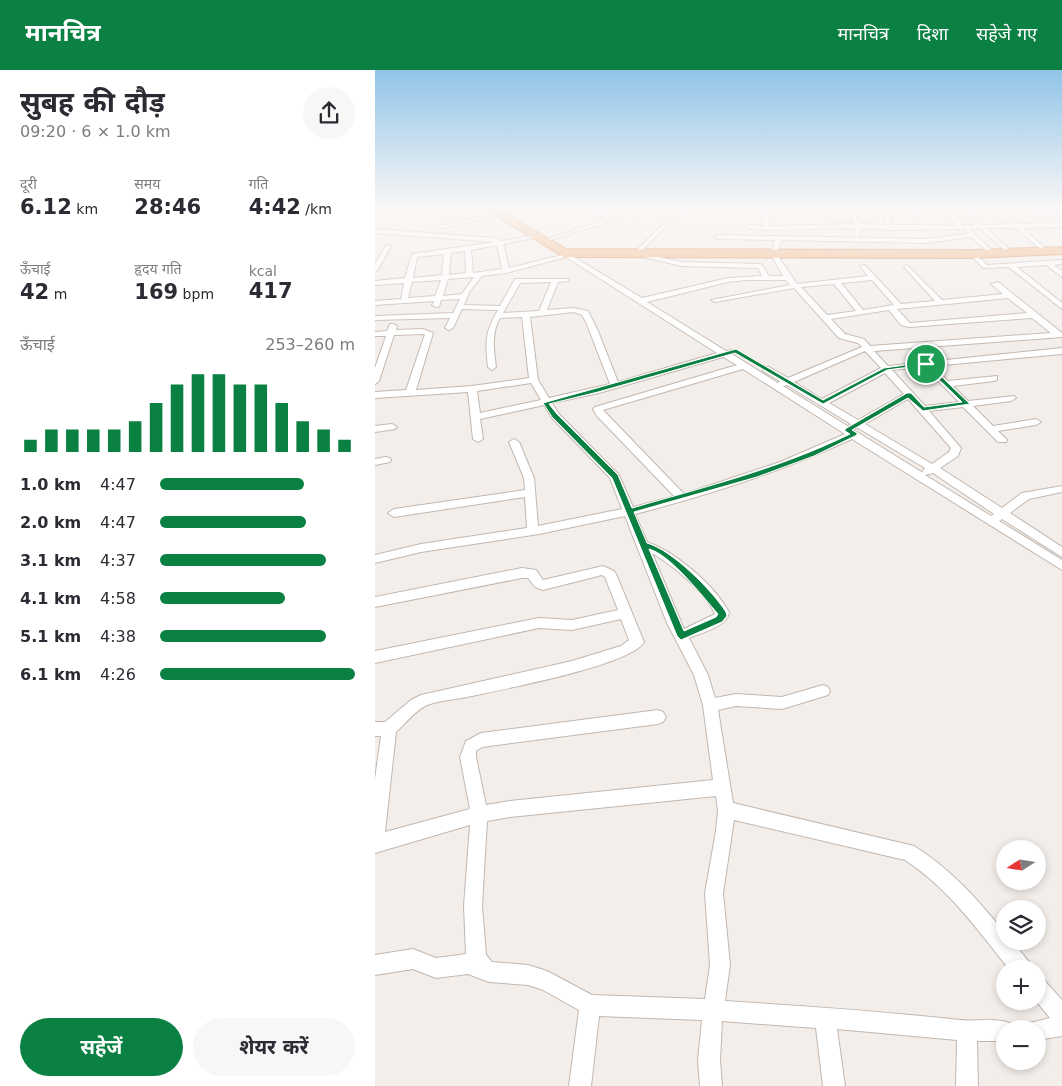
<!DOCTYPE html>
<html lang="hi">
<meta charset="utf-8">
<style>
body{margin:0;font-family:"DejaVu Sans","Noto Sans Devanagari",sans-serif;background:#f7f7f7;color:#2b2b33;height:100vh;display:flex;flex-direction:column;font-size:19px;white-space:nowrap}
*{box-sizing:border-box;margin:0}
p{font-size:16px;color:#7c7c81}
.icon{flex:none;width:28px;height:28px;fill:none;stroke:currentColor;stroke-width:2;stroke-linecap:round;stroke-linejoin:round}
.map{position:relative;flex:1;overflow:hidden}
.side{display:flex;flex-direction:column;background:#fff;width:375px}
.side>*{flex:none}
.needle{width:32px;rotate:258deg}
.buttons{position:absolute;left:621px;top:770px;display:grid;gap:10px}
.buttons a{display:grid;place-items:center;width:50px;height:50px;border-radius:50%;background:#fff;box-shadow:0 2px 8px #0003;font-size:25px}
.pin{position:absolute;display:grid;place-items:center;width:42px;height:42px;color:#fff;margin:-21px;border:2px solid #fff;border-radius:50%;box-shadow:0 1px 5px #0007}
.round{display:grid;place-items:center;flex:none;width:52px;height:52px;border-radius:26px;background:#f7f7f7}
.headline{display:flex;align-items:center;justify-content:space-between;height:85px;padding:0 20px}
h1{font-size:28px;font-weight:700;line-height:38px}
.stats{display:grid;grid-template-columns:repeat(3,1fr);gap:8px;height:85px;padding:5px 20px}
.stats div{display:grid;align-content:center}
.stats b{font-size:21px;font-weight:700}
.stats small{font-size:14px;font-weight:400}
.stats p{font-size:14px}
.chart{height:140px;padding:10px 20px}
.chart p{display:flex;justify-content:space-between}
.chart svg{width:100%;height:90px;margin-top:5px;stroke:#0b8043;stroke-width:6}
.primary-button{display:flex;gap:10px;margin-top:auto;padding:10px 20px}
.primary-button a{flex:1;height:58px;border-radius:30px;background:#0b8043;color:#fff;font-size:20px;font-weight:700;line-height:58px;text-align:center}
.primary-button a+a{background:#f7f7f7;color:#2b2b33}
ul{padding:0 20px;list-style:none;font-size:16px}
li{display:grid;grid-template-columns:80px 60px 1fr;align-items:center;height:38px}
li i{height:12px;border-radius:6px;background:#0b8043}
header{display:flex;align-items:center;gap:30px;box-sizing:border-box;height:70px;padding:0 25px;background:#0b8043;color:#fff}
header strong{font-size:24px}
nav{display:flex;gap:28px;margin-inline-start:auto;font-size:18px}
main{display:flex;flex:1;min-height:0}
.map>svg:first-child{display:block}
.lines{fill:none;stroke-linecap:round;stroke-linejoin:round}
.street-casing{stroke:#c1b7b0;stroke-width:2}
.highway-casing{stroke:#ce8149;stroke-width:2}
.street{fill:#fff;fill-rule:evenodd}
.highway{fill:#efaf79;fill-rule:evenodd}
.route{fill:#0b8043;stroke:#fff;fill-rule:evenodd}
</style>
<header>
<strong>मानचित्र</strong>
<nav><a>मानचित्र</a><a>दिशा</a><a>सहेजे गए</a></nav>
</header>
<main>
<section class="side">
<div class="headline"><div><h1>सुबह की दौड़</h1><p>09:20 · 6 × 1.0 km</p></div><a class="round"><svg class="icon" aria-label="share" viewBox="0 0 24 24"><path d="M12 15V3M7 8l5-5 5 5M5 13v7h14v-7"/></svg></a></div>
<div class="stats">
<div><p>दूरी</p><b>6.12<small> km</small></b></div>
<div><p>समय</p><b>28:46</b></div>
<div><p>गति</p><b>4:42<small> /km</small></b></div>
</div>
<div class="stats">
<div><p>ऊँचाई</p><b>42<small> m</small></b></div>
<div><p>हृदय गति</p><b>169<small> bpm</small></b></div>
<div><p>kcal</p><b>417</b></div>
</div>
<div class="chart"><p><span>ऊँचाई</span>253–260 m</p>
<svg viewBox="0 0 160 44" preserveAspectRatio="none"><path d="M5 44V38M15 44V33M25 44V33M35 44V33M45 44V33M55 44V29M65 44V20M75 44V11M85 44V6M95 44V6M105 44V11M115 44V11M125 44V20M135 44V29M145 44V33M155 44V38"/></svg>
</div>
<ul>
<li><b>1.0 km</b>4:47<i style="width:74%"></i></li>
<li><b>2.0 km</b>4:47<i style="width:75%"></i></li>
<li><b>3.1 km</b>4:37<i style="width:85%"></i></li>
<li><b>4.1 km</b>4:58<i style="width:64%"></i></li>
<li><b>5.1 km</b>4:38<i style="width:85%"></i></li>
<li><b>6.1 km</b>4:26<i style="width:100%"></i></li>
</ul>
<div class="primary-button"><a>सहेजें</a><a>शेयर करें</a></div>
</section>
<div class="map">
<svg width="687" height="1016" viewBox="0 0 687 1016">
<rect width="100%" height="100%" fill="#f3eeea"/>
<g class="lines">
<g class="street-casing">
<g id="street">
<polygon points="300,139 358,140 361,142 358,144 304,142 267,181 263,181 263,179 296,146"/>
<path d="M386,139H392L396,156L479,154L472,139H478L485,154L512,155L504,139H510L518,155H545L535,139H541L551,155L581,156L569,139H575L587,155H600L598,153L601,151L607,155L637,154L639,151L644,154L687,153V157L648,158L671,179L672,180L669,182L641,158H611L634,179L635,180L632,182L604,158L594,159L616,179V181H612L596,167L550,173L407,170L401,183L422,214L493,206L485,196L490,195L526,234L560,231L530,198L529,197L532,195L567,230L628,224L616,214L623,212L687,263V267L499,281L513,296L687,278V284L558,296L573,311L622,306V310L619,311L578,316L593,331L639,326L641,328L636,331L598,336L618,356L661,349L666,352L661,355L623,361L632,370L631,372H623L588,337L554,341L586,378L583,386L565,398L627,438L647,423L687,416V422L654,429L635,443L687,477V487L627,449L624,451L687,490V500L477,369C407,401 335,425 260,444L272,472C301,482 339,515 354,542C353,557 325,563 314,568L333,605L340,628L361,624L407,627L448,615L453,617L455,621L453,625L407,639L361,636L343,640L358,733L539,776C576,799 603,830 630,863V871H637L654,892L657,899H634C602,859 573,818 530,790L359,750L348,823L355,895L350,931C428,936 507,941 585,950C602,952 621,947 637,954L639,959H630V971H602L603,1016H581L582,970L462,959L470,1016H448L441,958L347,951L345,990L347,1016H325L323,990L327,950L224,946L216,1016H194L204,940L168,920L153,915L114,912L93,904L61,908L38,899L0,905V885L38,879L61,888L91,884L89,836L95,755L0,783V709L6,666H0V652H10L36,630L46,625L197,591L246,576L254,570L246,549L197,560L164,558L0,593V581L164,548L197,550L243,540L230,507L227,505L168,520L160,517L153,508H147L0,537V527L147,498L161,500L168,510L228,496L239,501L241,504L269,572C256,596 118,621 87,628C75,630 61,631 50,636C39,642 30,654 21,662L10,762L95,739L85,687L91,671L106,663L283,640L288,642L291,647L288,652L283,654L107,677L101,681V687L111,735L135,731L338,710L328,635L319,605L292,553L250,446L164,464L46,482L0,493V485L46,474L152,458L150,427L19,447L13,443L19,439L150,420L149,408L134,372L139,369L144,372L159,408L163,456L247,439L235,408L177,348L169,335L105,349L108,369L103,372L98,369L93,322L0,328V322L31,320L50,264L19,265L4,311L0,314V298L11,266H0V262L12,261L15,254H18L22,256L21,260L48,259L58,263L41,320L97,316L154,308L147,247L125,248C116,263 119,281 121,297L117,300L113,297C110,272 110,262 123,240L87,239L78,258L74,260L70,258L75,248L0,250V246L78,243L85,229L66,230L64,237H61L57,235L59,231L0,235V231L26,229L29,213L0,215V211L30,208L37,184L120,172L0,163V159L121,168L126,171L163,165V167L128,174L134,198L187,185L186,183L189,181L267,228L353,208L387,206L383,198L306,196L256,184V182L258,181L306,192L385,194L387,195L394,206H408L396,184L400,170L343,169L340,167L343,165L550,169L593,164L590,159L517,160L486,158L485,165L482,167L479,165L480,158C444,157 407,163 372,158L374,155L389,156ZM122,175L127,199L98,203L96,180ZM90,181L91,203L74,205L76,183ZM69,184L67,205L38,208L42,187ZM191,187L342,283L243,312L223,261L213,241L199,238L172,240L183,212L194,211V209H140L125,236L89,235L95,221L107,206L131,203ZM99,207L87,224L68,226L73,209ZM66,210L60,226L33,228L37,212ZM370,210H411L415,215L336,230L340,232L419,218L464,268L483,273L487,277L413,308L394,297H388V301L405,311L403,313L357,284L360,282L359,280L351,281L272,232L353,212ZM497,210L519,235L488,240L466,213ZM176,212L164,241L128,243L145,213ZM459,214L481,241L452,245L426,217ZM633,228L652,243L535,253L522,239ZM514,240L526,255L534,257L657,248L676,263L495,276L489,269L470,264L456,249ZM199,242L207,245L211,252L235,314L174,328L163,310L155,247ZM490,281L506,298L447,329L419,312ZM348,287L362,295L220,337L218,339L222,346L299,426L297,427L258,437L244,405L184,344L177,333L224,323ZM549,297L584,332L550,336L517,300ZM368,299L470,364L405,392L309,424L228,340ZM510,303L529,324L483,350L454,333ZM156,313L166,330L105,343L102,321ZM412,315L476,354L474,356L476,358H483L550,398L547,402L548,403L408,316ZM533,329L576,378L574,382L557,394L490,354ZM558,403L619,444L616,446L550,405ZM277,483C297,495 331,522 340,544L309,559ZM341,726L343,740L341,761L330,823L335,895L330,929L217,925L172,901L153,895L117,892L111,885L107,836L112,751L135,747Z"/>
<polygon points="412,139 418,139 419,142 414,143"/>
<polygon points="197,140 262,146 265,148 262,150 240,148 228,154 174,170 174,168 224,152 233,147 195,143"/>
<polygon points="594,141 687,142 687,146 592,144"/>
<polygon points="123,142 125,145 63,159 60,157"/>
<polygon points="11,175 16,176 3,200 0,202 0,194"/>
<polygon points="598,182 612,195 687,190 687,194 679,195 687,201 687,207 671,195 642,197 687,233 687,239 634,197 608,198 595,184"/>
<polygon points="17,354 22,357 20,359 0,362 0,356"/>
<polygon points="11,387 15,388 16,390 15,392 0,395 0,389"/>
<polygon points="662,907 669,910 687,930 687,966 662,970 662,959 652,959 655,953 675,948 661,931"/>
</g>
</g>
<g class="highway-casing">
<polygon id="highway" points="110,139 123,139 191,179 598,180 685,177 687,178 687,184 598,188 189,187"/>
</g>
<use href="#street" class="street"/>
<use href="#highway" class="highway"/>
</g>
<linearGradient id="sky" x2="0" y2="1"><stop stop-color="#90c4e8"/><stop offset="0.49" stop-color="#faf7f6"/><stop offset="1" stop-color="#faf7f6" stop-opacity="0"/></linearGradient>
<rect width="687" height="281" fill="url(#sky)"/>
<path class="route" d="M361,279L448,330L509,298L551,292L595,334L548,341L533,328L477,360L482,363V365L439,386L382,407L259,442L272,473C297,480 337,520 351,542L352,546L347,552L306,570L302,566L237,408L177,347L168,333ZM360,283L448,334L512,300L549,295L587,332L549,337L536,323H532L470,359V361L475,364C403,399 333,416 257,438L243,405L182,344L174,334L223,322ZM274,479C296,485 327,526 343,544L341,547L309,561Z"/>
</svg>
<div class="buttons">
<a><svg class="needle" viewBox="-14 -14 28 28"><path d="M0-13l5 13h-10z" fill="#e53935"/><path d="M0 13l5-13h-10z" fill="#7c7c81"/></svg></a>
<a><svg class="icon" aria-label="layers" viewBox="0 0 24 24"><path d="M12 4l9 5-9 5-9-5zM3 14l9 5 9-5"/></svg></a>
<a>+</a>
<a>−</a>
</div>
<div class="pin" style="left:551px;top:294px;background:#1e9e55"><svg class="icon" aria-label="arrive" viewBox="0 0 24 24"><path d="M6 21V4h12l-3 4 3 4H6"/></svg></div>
</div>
</main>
